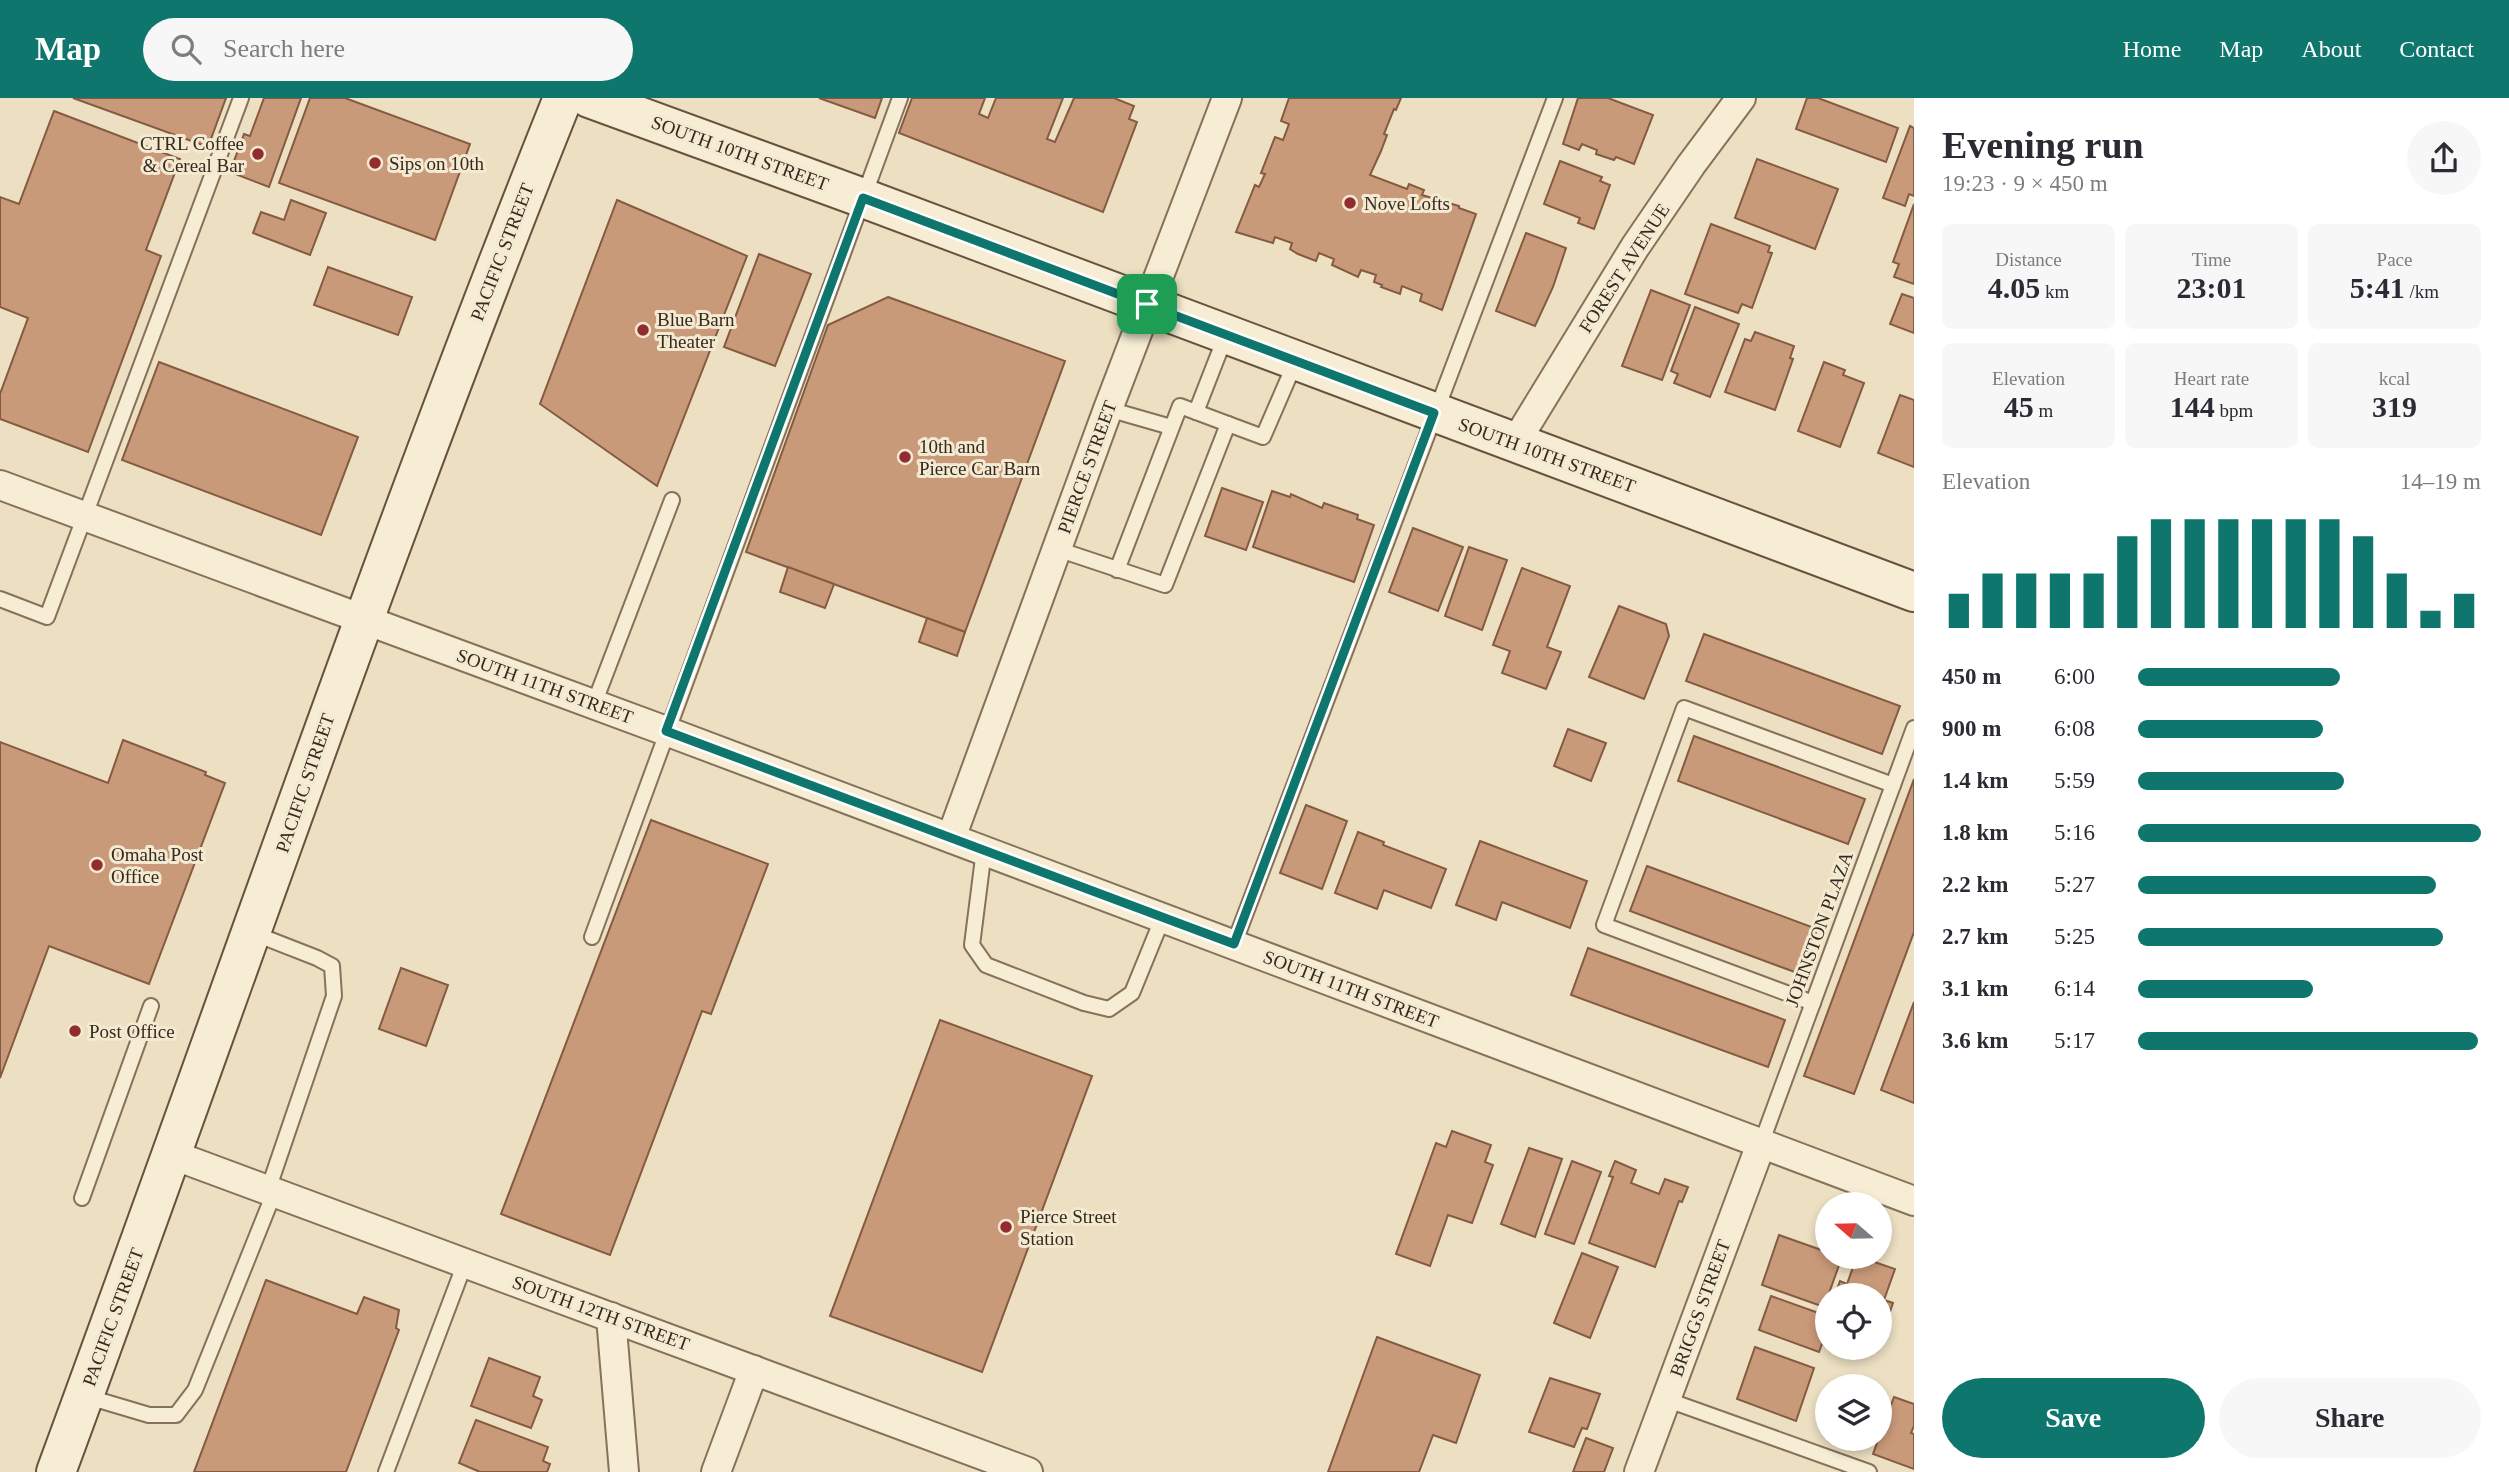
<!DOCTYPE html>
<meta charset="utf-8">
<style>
body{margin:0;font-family:Georgia,serif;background:#f7f7f7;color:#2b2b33;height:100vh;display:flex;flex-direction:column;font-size:26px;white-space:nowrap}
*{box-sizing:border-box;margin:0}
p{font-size:23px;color:#7c7c81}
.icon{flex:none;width:38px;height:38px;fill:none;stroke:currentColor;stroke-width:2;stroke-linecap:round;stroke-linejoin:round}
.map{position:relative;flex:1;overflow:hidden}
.side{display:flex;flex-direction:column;background:#fff;width:595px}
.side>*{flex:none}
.needle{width:46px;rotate:290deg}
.buttons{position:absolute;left:1815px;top:1094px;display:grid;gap:14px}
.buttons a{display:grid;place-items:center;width:77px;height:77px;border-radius:50%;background:#fff;box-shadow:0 4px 10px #0003;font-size:35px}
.pin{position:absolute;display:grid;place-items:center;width:60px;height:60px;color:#fff;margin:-30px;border-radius:14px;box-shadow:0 4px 10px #0006}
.round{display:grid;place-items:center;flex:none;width:74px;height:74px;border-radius:37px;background:#f7f7f7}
.summary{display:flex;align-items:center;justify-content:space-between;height:119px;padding:0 28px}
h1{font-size:38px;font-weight:800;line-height:52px}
.figures{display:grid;grid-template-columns:repeat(3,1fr);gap:10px;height:119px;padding:7px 28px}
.figures div{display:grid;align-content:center;border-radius:10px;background:#f7f7f7;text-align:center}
.figures b{font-size:30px;font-weight:800}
.figures small{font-size:19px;font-weight:400}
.figures p{font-size:19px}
.chart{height:196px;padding:14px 28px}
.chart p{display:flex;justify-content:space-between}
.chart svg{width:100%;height:126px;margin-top:7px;stroke:#0f766e;stroke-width:6}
.button{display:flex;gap:14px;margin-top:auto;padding:14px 28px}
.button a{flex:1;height:80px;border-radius:42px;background:#0f766e;color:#fff;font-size:28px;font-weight:800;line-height:80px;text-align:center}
.button a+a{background:#f7f7f7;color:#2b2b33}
ul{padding:0 28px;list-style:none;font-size:23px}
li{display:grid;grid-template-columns:112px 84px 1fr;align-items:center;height:52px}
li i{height:18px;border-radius:9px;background:#0f766e}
header{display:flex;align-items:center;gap:42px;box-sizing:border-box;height:98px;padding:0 35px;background:#0f766e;color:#fff}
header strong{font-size:33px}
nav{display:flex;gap:38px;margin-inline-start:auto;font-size:24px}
.search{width:490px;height:63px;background:#f7f7f7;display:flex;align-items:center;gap:18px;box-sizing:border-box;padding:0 24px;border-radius:38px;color:#7c7c81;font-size:26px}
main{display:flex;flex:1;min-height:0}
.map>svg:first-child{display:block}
.building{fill:#c99a79;stroke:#845b41;stroke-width:2}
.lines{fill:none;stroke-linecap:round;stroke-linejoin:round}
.lane-casing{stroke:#86715a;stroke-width:18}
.street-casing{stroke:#86715a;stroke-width:32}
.secondary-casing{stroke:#67523d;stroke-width:42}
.lane{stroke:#f7edd5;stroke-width:14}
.street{stroke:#f7edd5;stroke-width:28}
.secondary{stroke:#f7edd5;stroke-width:38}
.route-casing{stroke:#fff;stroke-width:14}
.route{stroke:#0f766e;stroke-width:9}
.poi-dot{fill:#922c2e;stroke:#f4ead1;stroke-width:2.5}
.labels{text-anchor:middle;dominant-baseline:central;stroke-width:6;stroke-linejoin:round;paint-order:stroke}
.poi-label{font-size:19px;fill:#36291e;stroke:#f4ead1;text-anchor:start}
.street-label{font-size:19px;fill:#36291e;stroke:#f4ead1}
</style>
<header>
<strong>Map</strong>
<div class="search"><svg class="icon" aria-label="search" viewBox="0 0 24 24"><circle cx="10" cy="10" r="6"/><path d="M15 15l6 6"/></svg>Search here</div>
<nav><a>Home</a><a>Map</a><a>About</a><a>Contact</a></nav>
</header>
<main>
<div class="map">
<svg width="1914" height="1374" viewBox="0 0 1914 1374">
<rect width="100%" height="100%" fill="#ecdfc2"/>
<g class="building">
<polygon points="73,0 226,0 208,49"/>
<polygon points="264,0 301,0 269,89 230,74 244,36 250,38"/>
<polygon points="310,0 345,0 470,46 435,142 279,85"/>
<polygon points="819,0 882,0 875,20"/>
<polygon points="912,0 985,0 979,16 988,20 996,0 1063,0 1047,41 1055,44 1074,0 1114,0 1134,8 1129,21 1137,24 1103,114 899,35"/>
<polygon points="1289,0 1401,0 1396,12 1394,11 1384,36 1387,37 1381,53 1370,77 1407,91 1409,86 1424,92 1422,97 1459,108 1459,110 1476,116 1442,212 1420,203 1422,196 1402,188 1400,196 1381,189 1382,187 1374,184 1376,177 1361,172 1358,179 1332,167 1334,161 1319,155 1316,163 1298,156 1290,151 1292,145 1275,139 1273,145 1236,134 1255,87 1259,89 1265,76 1261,75 1275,39 1283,42 1289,26 1281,23"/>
<polygon points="1578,0 1608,0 1653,17 1634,66 1616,59 1614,62 1596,56 1597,52 1582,46 1579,52 1563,46"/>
<polygon points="1807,0 1818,0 1898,30 1886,64 1796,31"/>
<polygon points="54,13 180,61 146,152 161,158 88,354 0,321 0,296 28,220 0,209 0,99 19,106"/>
<polygon points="1910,28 1914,30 1914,98 1909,96 1905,108 1883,100"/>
<polygon points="1757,61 1838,91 1815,151 1735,120"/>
<polygon points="1560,63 1602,79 1600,83 1610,87 1594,131 1578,125 1580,120 1544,106"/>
<polygon points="291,102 326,115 310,157 253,135 261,114 284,122"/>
<polygon points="617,102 747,158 657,388 540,306"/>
<polygon points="1914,106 1914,186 1894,179 1899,166 1893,164"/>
<polygon points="1711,126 1770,148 1768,154 1772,155 1752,210 1742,206 1738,215 1685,196"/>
<polygon points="1526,135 1566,150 1553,189 1535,228 1496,213"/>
<polygon points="759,156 811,176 775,268 724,249"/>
<polygon points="328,169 412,199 398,237 314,207"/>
<polygon points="1651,192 1690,207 1662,282 1622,268"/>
<polygon points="1902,196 1914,200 1914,235 1890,226"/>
<polygon points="888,199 1065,263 965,534 746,454 828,227"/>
<polygon points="1695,209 1739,226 1710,299 1674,285 1678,276 1671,273"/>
<polygon points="1755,234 1794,248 1790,260 1793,261 1775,312 1725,294 1745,241 1751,243"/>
<polygon points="159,264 358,339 321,437 122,362"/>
<polygon points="1824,264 1845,272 1843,277 1864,285 1840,349 1798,333"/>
<polygon points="1900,297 1914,302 1914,369 1878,355"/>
<polygon points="1222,390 1263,404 1246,452 1205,438"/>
<polygon points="1272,393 1290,399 1291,396 1322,410 1324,405 1358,417 1357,421 1374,427 1354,484 1253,449"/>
<polygon points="1413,430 1463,449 1438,513 1389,494"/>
<polygon points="1469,449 1507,462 1482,532 1445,518"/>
<polygon points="788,469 834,486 825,510 780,494"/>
<polygon points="1522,470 1570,488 1547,549 1561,554 1546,591 1502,575 1510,553 1493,547"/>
<polygon points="1619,508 1666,526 1669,538 1644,601 1589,579"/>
<polygon points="927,520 965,534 957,558 919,544"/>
<polygon points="1704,536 1900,608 1882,656 1686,583"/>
<polygon points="1568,631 1606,645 1591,683 1554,668"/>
<polygon points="1694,638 1865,701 1848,746 1678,683"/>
<polygon points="123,642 206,674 205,677 225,685 149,886 49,848 0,980 0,644 108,685"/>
<polygon points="1914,681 1914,834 1854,996 1804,978"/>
<polygon points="1306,707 1347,723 1322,791 1280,775"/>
<polygon points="651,722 768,766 711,916 702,913 610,1157 501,1116"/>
<polygon points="1358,734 1384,744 1383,747 1446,771 1431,810 1384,792 1377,811 1335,795"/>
<polygon points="1480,743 1587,783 1570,830 1502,804 1496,822 1456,807"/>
<polygon points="1647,768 1817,831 1800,876 1630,813"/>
<polygon points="1588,850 1785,922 1768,969 1571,897"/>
<polygon points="401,870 448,887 426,948 379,931"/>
<polygon points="1914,904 1914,1005 1881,992"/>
<polygon points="940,922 1092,978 982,1274 830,1218"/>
<polygon points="1452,1033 1491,1047 1485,1064 1493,1067 1472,1125 1448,1117 1430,1168 1396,1156 1436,1045 1446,1049"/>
<polygon points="1529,1050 1562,1061 1535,1139 1501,1126"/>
<polygon points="1572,1063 1601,1074 1574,1146 1545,1136"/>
<polygon points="1615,1063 1636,1072 1631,1085 1659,1096 1665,1081 1688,1089 1682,1104 1679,1103 1655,1169 1589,1145 1613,1079 1609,1078"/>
<polygon points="1779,1137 1827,1154 1827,1158 1842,1159 1824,1209 1762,1187"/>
<polygon points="1582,1155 1618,1169 1590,1240 1554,1225"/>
<polygon points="1857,1158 1895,1171 1884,1202 1893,1205 1886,1225 1880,1222 1880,1197 1835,1197 1840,1183 1847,1186"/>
<polygon points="266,1182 357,1216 364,1199 399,1212 396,1230 399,1232 346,1374 194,1374"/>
<polygon points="1771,1198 1827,1218 1827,1232 1819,1254 1759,1232"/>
<polygon points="1377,1239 1480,1277 1456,1345 1433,1337 1419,1374 1328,1374"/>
<polygon points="1755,1249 1814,1270 1796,1323 1737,1301"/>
<polygon points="489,1260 540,1279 533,1298 542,1302 531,1330 471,1308"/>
<polygon points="1550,1280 1600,1296 1587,1331 1582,1330 1574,1349 1529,1334"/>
<polygon points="1894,1299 1914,1306 1914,1328 1911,1335 1914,1336 1914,1371 1873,1356"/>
<polygon points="476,1322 548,1349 543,1363 550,1366 547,1374 480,1374 459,1365"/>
<polygon points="1586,1340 1613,1350 1604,1374 1573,1374"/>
</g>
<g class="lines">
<g class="lane-casing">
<g id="lane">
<polyline points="1108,311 1171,329"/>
<polyline points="1196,314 1226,237"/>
<polyline points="1228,326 1263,339 1295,265"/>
<polyline points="1057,451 1165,487 1228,326 1180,308 1117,472"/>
<polyline points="0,501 47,519 241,0"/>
<polyline points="594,606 672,402"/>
<polyline points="984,752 972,847 986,867 1084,905 1109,911 1132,895 1163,819"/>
<polyline points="253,835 317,860 332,868 334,898 268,1092"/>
<polyline points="592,839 900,0"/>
<polyline points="1234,846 1555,0"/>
<polyline points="1813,905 1604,827 1684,610 1893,687"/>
<polyline points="1761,1046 1914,630"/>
<polyline points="82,1100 151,908"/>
<polyline points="85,1298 149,1317 176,1317 195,1292 274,1095"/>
<polyline points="1665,1301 1869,1374"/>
<polyline points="386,1374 465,1165"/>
</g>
</g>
<g class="street-casing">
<g id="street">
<polyline points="1515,345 1635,149 1691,67 1741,0"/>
<polyline points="0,387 666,633 1914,1103"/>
<polyline points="951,740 1108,311 1227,0"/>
<polyline points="173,1057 1028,1374"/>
<polyline points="611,1219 624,1374"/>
<polyline points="716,1374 754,1272"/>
<polyline points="1639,1374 1761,1046"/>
</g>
</g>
<g class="secondary-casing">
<g id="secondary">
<polyline points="589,0 863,100 1914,494"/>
<path d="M56,1374C225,916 381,453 563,0"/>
</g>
</g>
<use href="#lane" class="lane"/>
<use href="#street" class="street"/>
<use href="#secondary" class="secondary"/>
</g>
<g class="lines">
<g class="route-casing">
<polygon id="route" points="863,100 1434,315 1234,846 666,633"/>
</g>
<use href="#route" class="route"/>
</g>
<g class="poi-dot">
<circle cx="258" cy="56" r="7"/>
<circle cx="375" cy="65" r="7"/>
<circle cx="1350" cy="105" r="7"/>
<circle cx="643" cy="232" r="7"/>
<circle cx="905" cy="359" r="7"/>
<circle cx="97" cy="767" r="7"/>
<circle cx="75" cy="933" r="7"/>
<circle cx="1006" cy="1129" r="7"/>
</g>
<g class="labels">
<g class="poi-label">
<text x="244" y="45" text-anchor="end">CTRL Coffee<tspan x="244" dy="22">&amp; Cereal Bar</tspan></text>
<text x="389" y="65">Sips on 10th</text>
<text x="1364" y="105">Nove Lofts</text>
<text x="657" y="221">Blue Barn<tspan x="657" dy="22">Theater</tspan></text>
<text x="919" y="348">10th and<tspan x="919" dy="22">Pierce Car Barn</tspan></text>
<text x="111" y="756">Omaha Post<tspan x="111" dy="22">Office</tspan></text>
<text x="89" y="933">Post Office</text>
<text x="1020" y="1118">Pierce Street<tspan x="1020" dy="22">Station</tspan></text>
</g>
<g class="street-label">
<text transform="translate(740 55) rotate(20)">SOUTH 10TH STREET</text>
<text transform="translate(502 154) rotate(-69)">PACIFIC STREET</text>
<text transform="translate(1624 170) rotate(-57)">FOREST AVENUE</text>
<text transform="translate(1547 357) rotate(20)">SOUTH 10TH STREET</text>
<text transform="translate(1087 369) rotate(-70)">PIERCE STREET</text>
<text transform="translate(545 588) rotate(20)">SOUTH 11TH STREET</text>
<text transform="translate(305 685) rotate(-71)">PACIFIC STREET</text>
<text transform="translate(1819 831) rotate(-70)">JOHNSTON PLAZA</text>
<text transform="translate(1351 891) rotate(21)">SOUTH 11TH STREET</text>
<text transform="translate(1700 1210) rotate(-70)">BRIGGS STREET</text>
<text transform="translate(601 1215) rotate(20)">SOUTH 12TH STREET</text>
<text transform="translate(113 1219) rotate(-70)">PACIFIC STREET</text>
</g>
</g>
</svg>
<div class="buttons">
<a><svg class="needle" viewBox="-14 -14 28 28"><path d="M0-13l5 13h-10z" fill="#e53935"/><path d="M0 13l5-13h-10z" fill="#7c7c81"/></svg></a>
<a><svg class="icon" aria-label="locate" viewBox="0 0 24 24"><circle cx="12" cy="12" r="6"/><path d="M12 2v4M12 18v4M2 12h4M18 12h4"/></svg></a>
<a><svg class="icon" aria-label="layers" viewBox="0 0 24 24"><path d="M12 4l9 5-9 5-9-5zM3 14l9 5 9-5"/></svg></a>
</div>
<div class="pin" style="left:1147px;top:206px;background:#1e9e55"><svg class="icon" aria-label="arrive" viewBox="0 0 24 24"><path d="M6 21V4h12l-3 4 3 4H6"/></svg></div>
</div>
<section class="side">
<div class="summary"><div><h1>Evening run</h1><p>19:23 · 9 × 450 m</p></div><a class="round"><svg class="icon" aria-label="share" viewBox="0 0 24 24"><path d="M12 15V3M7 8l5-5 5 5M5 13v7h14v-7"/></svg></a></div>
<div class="figures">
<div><p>Distance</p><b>4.05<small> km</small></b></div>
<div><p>Time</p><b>23:01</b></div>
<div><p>Pace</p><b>5:41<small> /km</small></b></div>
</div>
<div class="figures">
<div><p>Elevation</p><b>45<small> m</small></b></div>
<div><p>Heart rate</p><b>144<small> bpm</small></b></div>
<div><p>kcal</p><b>319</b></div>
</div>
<div class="chart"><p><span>Elevation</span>14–19 m</p>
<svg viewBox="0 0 160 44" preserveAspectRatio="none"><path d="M5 44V32M15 44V25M25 44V25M35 44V25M45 44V25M55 44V12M65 44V6M75 44V6M85 44V6M95 44V6M105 44V6M115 44V6M125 44V12M135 44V25M145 44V38M155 44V32"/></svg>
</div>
<ul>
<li><b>450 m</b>6:00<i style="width:59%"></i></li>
<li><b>900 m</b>6:08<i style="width:54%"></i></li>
<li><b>1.4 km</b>5:59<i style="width:60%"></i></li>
<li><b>1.8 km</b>5:16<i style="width:100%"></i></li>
<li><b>2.2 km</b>5:27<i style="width:87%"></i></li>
<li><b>2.7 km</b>5:25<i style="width:89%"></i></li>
<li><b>3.1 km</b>6:14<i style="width:51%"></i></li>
<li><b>3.6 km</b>5:17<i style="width:99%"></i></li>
</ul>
<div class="button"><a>Save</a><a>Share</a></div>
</section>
</main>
